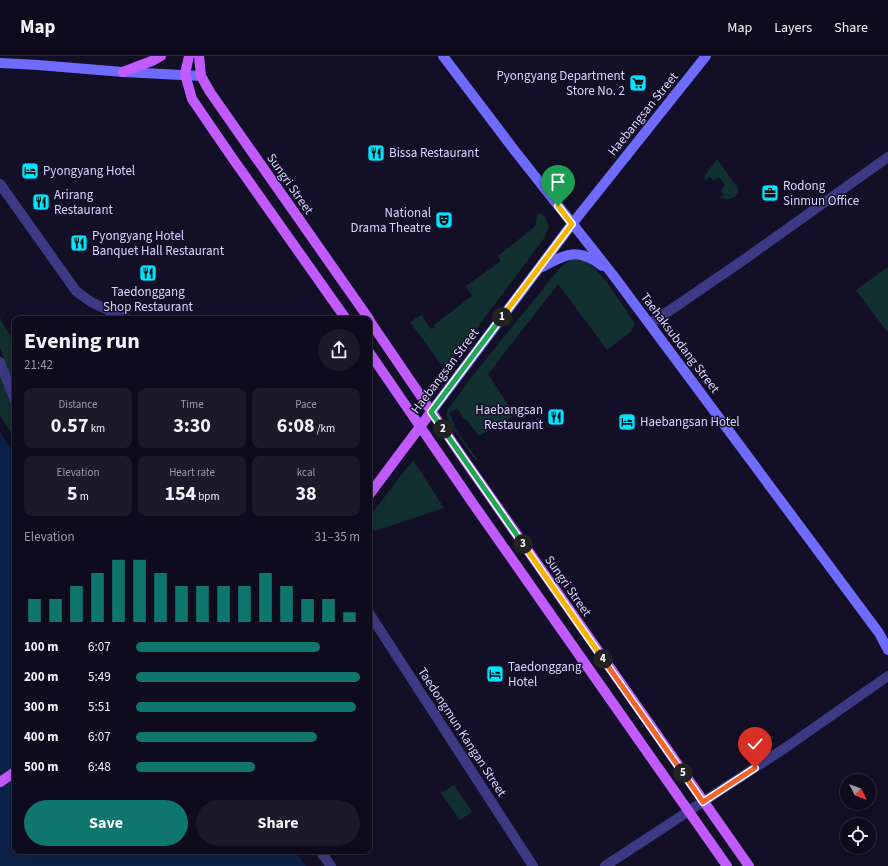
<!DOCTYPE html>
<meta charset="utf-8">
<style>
body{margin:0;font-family:"Source Sans 3",sans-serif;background:#1c1929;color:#f1f3f6;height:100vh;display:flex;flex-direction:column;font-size:15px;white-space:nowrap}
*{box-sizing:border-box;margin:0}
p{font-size:13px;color:#9b9ba3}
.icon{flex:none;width:22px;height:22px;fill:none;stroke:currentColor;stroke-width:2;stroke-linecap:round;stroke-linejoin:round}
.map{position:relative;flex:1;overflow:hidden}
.panel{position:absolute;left:12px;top:260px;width:360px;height:538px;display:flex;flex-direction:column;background:#0e0b1c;border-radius:8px;box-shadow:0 4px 16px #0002,0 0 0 1px #2e2b3b}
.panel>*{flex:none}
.needle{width:26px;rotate:132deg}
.buttons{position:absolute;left:840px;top:718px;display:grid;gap:8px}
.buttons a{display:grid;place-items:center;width:36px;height:36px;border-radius:50%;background:#0e0b1c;box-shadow:0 4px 16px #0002,0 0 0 1px #2e2b3b;font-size:20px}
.pin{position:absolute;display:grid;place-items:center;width:34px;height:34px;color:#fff;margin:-41px -17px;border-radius:50% 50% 50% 0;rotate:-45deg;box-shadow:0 0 4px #0007}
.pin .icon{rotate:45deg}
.km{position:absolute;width:20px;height:20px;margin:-10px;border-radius:50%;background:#222;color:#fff;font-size:11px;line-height:20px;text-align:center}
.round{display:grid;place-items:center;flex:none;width:42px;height:42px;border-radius:21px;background:#1c1929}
.headline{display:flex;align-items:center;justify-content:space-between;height:68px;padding:0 12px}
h1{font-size:22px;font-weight:700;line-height:30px}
.figures{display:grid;grid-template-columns:repeat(3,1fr);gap:6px;height:68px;padding:4px 12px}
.figures div{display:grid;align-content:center;border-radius:8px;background:#1c1929;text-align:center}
.figures b{font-size:20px;font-weight:700}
.figures small{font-size:11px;font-weight:400}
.figures p{font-size:11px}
.chart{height:112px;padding:8px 12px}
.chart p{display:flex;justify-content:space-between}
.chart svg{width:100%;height:72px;margin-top:4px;stroke:#0f766e;stroke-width:6}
.button{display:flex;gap:8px;margin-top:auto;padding:8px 12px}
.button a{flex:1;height:46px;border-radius:24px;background:#0f766e;color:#fff;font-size:16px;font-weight:700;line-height:46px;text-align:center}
.button a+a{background:#1c1929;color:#f1f3f6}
ul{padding:0 12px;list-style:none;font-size:13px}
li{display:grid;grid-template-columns:64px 48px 1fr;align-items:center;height:30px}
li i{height:10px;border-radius:5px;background:#0f766e}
header{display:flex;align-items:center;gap:24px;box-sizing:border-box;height:56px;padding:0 20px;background:#0e0b1c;border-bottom:1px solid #2e2b3b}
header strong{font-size:19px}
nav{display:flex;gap:22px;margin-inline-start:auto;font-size:14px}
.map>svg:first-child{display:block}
.green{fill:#12302f}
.water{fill:#0c2248}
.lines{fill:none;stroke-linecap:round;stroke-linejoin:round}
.minor{stroke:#3d3a85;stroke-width:10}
.tertiary{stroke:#3d3a85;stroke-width:10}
.secondary{stroke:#6f6bff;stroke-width:10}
.primary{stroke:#c25bff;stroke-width:10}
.split-1-casing{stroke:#fff;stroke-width:8}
.split-2-casing{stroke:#fff;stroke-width:8}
.split-3-casing{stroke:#fff;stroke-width:8}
.split-4-casing{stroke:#fff;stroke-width:8}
.split-5-casing{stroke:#fff;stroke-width:8}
.split-6-casing{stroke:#fff;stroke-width:8}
.split-1{stroke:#f5b400;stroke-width:5}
.split-2{stroke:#22a559;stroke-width:5}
.split-3{stroke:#22a559;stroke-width:5}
.split-4{stroke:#f5b400;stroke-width:5}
.split-5{stroke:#f0652b;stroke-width:5}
.split-6{stroke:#f0652b;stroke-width:5}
.labels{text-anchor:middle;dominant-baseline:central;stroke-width:3;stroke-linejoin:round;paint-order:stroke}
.poi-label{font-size:13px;fill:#d9d4ff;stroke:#130f26;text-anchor:start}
.street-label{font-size:13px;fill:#d9d4ff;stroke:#130f26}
</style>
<header>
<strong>Map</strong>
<nav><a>Map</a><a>Layers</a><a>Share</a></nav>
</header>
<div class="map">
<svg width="888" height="810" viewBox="0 0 888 810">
<rect width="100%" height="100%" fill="#130f26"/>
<g class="green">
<polygon points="716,104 718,104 739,134 735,141 729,143 720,142 724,138 721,135 725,129 719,121 714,124 709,121 706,124 704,121"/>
<polygon points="541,157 544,160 549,170 545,181 453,304 447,308 441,308 410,266 420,260 423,260 423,262 431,273 435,271 434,269 472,240 466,230 501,205 498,200 533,172 536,168 537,158"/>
<path d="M573,203C578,203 583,203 587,206C603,217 624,251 635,268L631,276L607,294L558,228L488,318L515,359L479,380L466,363H464L457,352L449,357L454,367V371L477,403L475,404L450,368L446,359L448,353L474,318L559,213L567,206Z"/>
<polygon points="888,211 888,277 856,234"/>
<polygon points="0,262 15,289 15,332 0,292"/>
<polygon points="0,318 15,359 15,383 0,359"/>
<polygon points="413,404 444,452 369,477 369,461"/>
<polygon points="454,729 472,756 460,764 441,737"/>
</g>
<polygon class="water" points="0,376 15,399 15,795 295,795 306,810 0,810"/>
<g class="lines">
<g class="minor">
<polyline points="650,268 745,203 888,101"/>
<polyline points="0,306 15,345"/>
<polyline points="320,795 331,810"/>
</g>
<g class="tertiary">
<polyline points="0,128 76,235 91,246 127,263"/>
<polyline points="369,557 533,810"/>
<polyline points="605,810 785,692 888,620"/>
</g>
<g class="secondary">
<polyline points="443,0 515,95 613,219 879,577 888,594"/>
<polyline points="0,7 38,9 123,16 201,20"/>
<path d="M542,211C566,198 579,191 602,210"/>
<polyline points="431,356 572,168 706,0"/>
</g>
<g class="primary">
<polyline points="189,0 185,18 192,43 231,100 346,263"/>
<polyline points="199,0 201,20 210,36 369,263"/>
<polyline points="123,16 154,4 161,0"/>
<polyline points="369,264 461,399 749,810"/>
<polyline points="369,296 474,449 727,810"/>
<polyline points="369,439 431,356"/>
<polyline points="0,726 15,716"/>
</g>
</g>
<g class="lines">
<g class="split-1-casing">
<polyline id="split-1" points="502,261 572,168 558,150"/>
</g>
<g class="split-2-casing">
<polyline id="split-2" points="443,373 431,356 502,261"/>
</g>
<g class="split-3-casing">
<polyline id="split-3" points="443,373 523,488"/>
</g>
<g class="split-4-casing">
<polyline id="split-4" points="523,488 603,603"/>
</g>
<g class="split-5-casing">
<polyline id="split-5" points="603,603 683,717"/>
</g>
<g class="split-6-casing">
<polyline id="split-6" points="683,717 703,746 755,712"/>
</g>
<use href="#split-1" class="split-1"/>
<use href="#split-2" class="split-2"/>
<use href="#split-3" class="split-3"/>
<use href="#split-4" class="split-4"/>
<use href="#split-5" class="split-5"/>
<use href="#split-6" class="split-6"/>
</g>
<defs>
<g id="supermarket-square" transform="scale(0.9)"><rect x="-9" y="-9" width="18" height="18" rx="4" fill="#00e5ff" stroke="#130f26"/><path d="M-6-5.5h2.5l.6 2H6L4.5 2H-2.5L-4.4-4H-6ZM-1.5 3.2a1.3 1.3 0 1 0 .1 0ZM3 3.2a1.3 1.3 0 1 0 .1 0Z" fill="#111"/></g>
<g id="restaurant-square" transform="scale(0.9)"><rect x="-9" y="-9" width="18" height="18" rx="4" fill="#00e5ff" stroke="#130f26"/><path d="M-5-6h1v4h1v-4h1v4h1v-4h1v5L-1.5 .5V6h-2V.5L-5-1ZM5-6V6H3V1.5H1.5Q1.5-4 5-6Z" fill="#111"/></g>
<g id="hotel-square" transform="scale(0.9)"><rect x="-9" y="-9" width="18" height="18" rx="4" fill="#00e5ff" stroke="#130f26"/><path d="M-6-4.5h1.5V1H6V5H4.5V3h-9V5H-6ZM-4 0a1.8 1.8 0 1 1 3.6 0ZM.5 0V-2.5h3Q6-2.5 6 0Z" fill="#111"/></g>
<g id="office-square" transform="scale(0.9)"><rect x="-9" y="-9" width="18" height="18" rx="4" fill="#00e5ff" stroke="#130f26"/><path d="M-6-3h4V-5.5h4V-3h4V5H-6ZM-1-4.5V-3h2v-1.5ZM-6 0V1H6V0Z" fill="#111"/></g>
<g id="theatre-square" transform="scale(0.9)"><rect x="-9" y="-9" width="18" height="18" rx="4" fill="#00e5ff" stroke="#130f26"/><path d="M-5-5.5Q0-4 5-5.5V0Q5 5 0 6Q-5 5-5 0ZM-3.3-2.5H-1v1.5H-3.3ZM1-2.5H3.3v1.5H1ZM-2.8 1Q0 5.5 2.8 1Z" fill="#111"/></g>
</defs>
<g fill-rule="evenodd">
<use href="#supermarket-square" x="638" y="27"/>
<use href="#restaurant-square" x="376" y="97"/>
<use href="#hotel-square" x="30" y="115"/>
<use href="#office-square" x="770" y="137"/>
<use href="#restaurant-square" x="41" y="146"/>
<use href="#theatre-square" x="444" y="164"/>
<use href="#restaurant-square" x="79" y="187"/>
<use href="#restaurant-square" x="148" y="217"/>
<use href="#restaurant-square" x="556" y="361"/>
<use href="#hotel-square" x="627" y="366"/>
<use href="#hotel-square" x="495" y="618"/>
</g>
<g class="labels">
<g class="poi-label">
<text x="625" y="20" text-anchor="end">Pyongyang Department<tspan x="625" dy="15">Store No. 2</tspan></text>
<text x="389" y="97">Bissa Restaurant</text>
<text x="43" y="115">Pyongyang Hotel</text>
<text x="783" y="130">Rodong<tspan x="783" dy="15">Sinmun Office</tspan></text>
<text x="54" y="139">Arirang<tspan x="54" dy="15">Restaurant</tspan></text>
<text x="431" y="157" text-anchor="end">National<tspan x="431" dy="15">Drama Theatre</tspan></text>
<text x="92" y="180">Pyongyang Hotel<tspan x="92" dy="15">Banquet Hall Restaurant</tspan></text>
<text x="148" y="236" text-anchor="middle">Taedonggang<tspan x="148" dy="15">Shop Restaurant</tspan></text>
<text x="543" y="354" text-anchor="end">Haebangsan<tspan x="543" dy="15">Restaurant</tspan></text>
<text x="640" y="366">Haebangsan Hotel</text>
<text x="508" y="611">Taedonggang<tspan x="508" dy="15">Hotel</tspan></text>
</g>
<g class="street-label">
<text transform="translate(643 58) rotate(-51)">Haebangsan Street</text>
<text transform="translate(290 128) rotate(55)">Sungri Street</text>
<text transform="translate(680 287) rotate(53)">Taehaksubdang Street</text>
<text transform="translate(445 315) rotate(-53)">Haebangsan Street</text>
<text transform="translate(568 530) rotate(55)">Sungri Street</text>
<text transform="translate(462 676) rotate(57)">Taedongmun Kangan Street</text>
</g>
</g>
</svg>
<div class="buttons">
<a><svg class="needle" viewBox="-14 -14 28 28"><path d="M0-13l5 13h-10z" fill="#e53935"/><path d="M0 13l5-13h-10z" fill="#9b9ba3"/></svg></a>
<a><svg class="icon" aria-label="locate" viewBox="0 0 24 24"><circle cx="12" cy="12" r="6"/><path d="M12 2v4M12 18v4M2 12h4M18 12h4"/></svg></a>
</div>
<div class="pin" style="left:558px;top:150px;background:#1e9e55"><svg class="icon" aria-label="arrive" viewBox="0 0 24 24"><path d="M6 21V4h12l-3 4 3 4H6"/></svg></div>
<div class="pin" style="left:755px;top:712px;background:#d93025"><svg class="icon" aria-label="check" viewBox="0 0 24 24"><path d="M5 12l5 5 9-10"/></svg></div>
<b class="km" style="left:502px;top:261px">1</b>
<b class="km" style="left:443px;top:373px">2</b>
<b class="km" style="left:523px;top:488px">3</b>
<b class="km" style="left:603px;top:603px">4</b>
<b class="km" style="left:683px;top:717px">5</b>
<section class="panel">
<div class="headline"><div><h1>Evening run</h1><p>21:42</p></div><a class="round"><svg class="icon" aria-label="share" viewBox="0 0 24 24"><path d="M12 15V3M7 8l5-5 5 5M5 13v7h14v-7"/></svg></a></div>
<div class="figures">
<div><p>Distance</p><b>0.57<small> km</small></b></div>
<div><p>Time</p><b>3:30</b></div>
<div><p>Pace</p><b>6:08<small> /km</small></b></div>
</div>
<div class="figures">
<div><p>Elevation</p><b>5<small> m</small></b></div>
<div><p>Heart rate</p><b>154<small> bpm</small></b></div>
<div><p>kcal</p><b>38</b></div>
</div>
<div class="chart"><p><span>Elevation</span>31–35 m</p>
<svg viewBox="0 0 160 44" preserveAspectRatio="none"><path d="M5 44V30M15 44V30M25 44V22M35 44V14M45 44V6M55 44V6M65 44V14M75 44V22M85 44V22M95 44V22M105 44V22M115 44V14M125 44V22M135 44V30M145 44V30M155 44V38"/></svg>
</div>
<ul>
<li><b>100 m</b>6:07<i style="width:82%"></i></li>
<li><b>200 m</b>5:49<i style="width:100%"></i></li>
<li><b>300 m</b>5:51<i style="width:98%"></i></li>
<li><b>400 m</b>6:07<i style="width:81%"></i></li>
<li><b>500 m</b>6:48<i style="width:53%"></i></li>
</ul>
<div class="button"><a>Save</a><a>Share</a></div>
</section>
</div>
